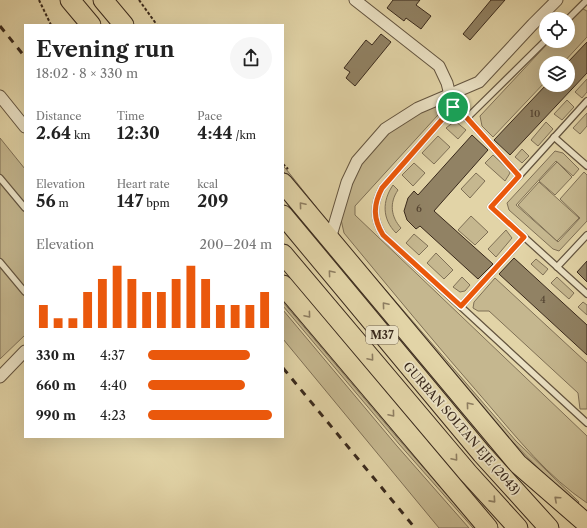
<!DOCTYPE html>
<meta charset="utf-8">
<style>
body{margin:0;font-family:"Libre Caslon Text",serif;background:#f6f6f6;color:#222;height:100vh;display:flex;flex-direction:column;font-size:15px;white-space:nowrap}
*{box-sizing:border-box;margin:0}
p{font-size:13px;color:#767676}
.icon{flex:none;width:22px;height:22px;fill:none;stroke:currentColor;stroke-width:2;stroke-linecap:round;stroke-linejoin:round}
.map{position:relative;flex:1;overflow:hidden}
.side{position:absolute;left:24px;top:24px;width:260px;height:414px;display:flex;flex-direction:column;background:#fff;border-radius:0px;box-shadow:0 4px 16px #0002}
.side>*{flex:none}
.tools{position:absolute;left:539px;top:12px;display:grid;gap:8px}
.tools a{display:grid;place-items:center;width:36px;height:36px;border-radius:50%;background:#fff;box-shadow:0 4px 16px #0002;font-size:20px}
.pin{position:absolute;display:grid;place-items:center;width:34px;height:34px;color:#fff;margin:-17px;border:2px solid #fff;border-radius:50%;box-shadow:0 1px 4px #0007}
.round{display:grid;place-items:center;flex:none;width:42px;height:42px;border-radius:21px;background:#f6f6f6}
.overview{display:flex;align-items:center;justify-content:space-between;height:68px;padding:0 12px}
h1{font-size:22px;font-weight:800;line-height:30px}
.metrics{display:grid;grid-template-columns:repeat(3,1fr);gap:6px;height:68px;padding:4px 12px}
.metrics div{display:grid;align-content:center}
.metrics b{font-size:17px;font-weight:800}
.metrics small{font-size:11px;font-weight:400}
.metrics p{font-size:11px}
.chart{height:112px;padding:8px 12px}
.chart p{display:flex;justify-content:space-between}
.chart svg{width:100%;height:72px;margin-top:4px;stroke:#ea580c;stroke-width:6}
ul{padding:0 12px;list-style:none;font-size:13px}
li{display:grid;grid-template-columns:64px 48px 1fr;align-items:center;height:30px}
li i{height:10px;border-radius:5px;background:#ea580c}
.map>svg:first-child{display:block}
.green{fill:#c5b78f;stroke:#7f7056}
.building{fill:#918264;stroke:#39291c}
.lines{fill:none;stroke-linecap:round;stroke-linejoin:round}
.service-casing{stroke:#63543f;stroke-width:8}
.minor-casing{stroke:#63543f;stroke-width:13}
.trunk-casing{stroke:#39291c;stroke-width:21}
.path{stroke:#39291c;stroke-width:2;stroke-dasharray:3 2;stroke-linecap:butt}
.service{stroke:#ece3c6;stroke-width:5.5}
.minor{stroke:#ece3c6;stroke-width:11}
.trunk{stroke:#e2d4a7;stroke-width:19}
.rail{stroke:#39291c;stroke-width:3;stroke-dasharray:7 7;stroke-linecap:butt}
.oneway{stroke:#8e7e62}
.route-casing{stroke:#fff;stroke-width:8}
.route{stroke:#ea580c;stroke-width:5}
.labels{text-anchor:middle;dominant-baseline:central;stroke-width:3.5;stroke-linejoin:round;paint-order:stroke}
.number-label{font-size:10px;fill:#4f3f2e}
.shield{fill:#ece3c6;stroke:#6f614f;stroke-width:1}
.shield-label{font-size:11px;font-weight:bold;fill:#39291c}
.street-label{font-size:12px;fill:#39291c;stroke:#ece3c6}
</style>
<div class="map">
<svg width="587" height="528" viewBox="0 0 587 528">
<rect width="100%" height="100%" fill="#e2d4a7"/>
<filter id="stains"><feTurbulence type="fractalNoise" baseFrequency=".005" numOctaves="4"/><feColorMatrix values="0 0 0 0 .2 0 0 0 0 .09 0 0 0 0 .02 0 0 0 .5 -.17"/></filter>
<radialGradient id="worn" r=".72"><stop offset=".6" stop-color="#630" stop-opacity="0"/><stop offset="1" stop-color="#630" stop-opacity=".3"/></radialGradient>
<g class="green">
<polygon points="583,9 587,11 587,37 563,63 546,63 546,81 493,137 482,126 480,116 550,41 568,41 568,22 578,11"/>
<polygon points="587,79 587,92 582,98 575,92"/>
<polygon points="567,100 574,107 562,120 554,114"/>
<path d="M440,102H448V104L355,206V215L587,436V503C548,477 517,438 487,403C438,347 391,290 344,233L340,215L350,175L396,125Z"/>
<polygon points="587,113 587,126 580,134 573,128"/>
<polygon points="455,121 466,130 458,139 446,128"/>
<polygon points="546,122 553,129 538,146 531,140"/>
<polygon points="438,136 450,147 434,164 422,153"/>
<polygon points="0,138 25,169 25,335 0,359"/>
<polygon points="522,149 529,156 522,163 515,157"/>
<polygon points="555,151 563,153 579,169 573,176 556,161 516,205 558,242 580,218 560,199 584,172 587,175 587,221 559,251 553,249 509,210 507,203"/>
<polygon points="493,155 508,169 510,173 505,181 485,163"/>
<polygon points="557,162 572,177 555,195 539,181"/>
<polygon points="414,163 425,173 413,186 402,175"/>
<polygon points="283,166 286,169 317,208 315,209 283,171"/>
<polygon points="476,173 485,181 470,198 461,189"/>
<polygon points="539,182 579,218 557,241 518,205"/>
<path d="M393,185L398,190C389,203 391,217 401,228L396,233C382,219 382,201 393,185Z"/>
<polygon points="471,216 488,232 475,245 458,230"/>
<polygon points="506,230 512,238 496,257 488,249"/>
<polygon points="414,234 428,246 419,255 406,243"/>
<path d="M353,252L516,441L579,502L577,505C493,429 423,339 352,253Z"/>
<polygon points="436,253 453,270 444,279 427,263"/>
<polygon points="536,259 548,269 543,275 531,264"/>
<polygon points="462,277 470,285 465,291 460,292 453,287"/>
<polygon points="557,277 574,293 569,299 551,283"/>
<polygon points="495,278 587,363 587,409 580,409 578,393 489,311 478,311 473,308 474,302"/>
<polygon points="283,302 401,442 476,528 473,528 399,444 283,306"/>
<polygon points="583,302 587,305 587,315 578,307"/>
<polygon points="283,310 397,446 469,528 439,528 283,339"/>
</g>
<g class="building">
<polygon points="393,0 420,0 416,5 431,16 421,29 406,18 404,21 387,8"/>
<polygon points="491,0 505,0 470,40 463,34"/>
<polygon points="381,34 391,42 355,86 346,78 350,72 344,68 366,40 372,45"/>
<polygon points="587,42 587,73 510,155 494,140 546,85 568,85 568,62"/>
<polygon points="472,135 488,150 434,211 493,264 478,279 420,226 416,229 407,220 404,211 408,198 414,191 418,195"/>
<polygon points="514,258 587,325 587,355 499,274"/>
<polygon points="587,261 587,282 577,272"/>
</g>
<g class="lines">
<g class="service-casing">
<g id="service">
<polyline points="568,19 587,0"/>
<path d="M546,40L467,118L453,107L382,188C373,205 373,219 383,235L587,423"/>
<polyline points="587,101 491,207 587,294"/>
<polyline points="467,118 519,176"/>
<polyline points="554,137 587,166"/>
<polyline points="0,178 25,208"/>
<polyline points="0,262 25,292"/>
<polyline points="557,267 587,235"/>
<polyline points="461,306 524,237"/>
</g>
</g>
<g class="minor-casing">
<g id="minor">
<polyline points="355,0 439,66 447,83 453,107"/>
<polyline points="0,96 25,127"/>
<polyline points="330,239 347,182 357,161 385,129 418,108 479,82 533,24 557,0"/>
<polyline points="0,377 25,351"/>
</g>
</g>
<g class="trunk-casing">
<g id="trunk">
<polyline points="70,0 91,25"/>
<polyline points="103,0 124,25"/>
<polyline points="283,183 518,464 587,524"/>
<polyline points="283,215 482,454 549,528"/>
<polyline points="283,254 468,473 518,528"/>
<polyline points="283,285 488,528"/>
</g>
</g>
<g class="path">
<polyline points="39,0 51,25"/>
<polyline points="139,0 157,25"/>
<polyline points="283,164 288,169"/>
</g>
<use href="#service" class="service"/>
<use href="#minor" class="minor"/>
<use href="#trunk" class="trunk"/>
<g class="rail">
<polyline points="0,26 25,57"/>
<polyline points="283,368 415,528"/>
</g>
</g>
<defs><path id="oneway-chevron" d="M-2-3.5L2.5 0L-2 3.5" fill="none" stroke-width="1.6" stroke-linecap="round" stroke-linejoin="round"/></defs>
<g class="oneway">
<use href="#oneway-chevron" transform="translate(302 205) rotate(-130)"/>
<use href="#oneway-chevron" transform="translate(331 273) rotate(-130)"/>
<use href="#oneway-chevron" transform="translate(385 305) rotate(-130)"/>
<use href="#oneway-chevron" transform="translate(308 315) rotate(50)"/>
<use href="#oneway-chevron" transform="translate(371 358) rotate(50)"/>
<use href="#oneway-chevron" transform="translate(469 405) rotate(-130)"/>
<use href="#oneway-chevron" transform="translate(392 414) rotate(50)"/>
<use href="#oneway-chevron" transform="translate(455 458) rotate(50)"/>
<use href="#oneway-chevron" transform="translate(557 499) rotate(-138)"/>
<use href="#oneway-chevron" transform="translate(493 500) rotate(48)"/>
</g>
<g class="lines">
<g class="route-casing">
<path id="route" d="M453,107L467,118L519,176L491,207L524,237L461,306L383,235C373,219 373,205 382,188Z"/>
</g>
<use href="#route" class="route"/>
</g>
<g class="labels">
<g class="number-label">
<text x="535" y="113">10</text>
<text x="419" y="208">6</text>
<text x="543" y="299">4</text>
</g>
<rect class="shield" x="366" y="326" width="32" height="18" rx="3"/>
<g class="shield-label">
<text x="382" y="335">M37</text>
</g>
<g class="street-label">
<text transform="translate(462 428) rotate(49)">GURBAN SOLTAN EJE (2043)</text>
</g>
</g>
<rect width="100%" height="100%" filter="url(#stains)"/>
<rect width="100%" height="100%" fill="url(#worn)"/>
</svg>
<div class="tools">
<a><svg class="icon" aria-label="locate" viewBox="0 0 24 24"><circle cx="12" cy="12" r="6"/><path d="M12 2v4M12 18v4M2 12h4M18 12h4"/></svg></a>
<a><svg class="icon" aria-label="layers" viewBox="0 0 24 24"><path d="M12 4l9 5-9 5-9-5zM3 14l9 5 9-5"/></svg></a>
</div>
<div class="pin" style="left:453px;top:107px;background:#1e9e55"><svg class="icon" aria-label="arrive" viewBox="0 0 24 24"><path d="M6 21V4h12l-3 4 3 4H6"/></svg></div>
<section class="side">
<div class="overview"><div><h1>Evening run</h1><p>18:02 · 8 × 330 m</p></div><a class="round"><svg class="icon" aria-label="share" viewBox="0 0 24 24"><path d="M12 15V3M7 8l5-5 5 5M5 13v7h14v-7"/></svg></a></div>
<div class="metrics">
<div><p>Distance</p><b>2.64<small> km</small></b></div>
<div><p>Time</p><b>12:30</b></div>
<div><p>Pace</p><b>4:44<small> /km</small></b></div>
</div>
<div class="metrics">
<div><p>Elevation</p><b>56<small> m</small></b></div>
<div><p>Heart rate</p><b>147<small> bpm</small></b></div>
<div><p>kcal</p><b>209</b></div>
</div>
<div class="chart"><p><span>Elevation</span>200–204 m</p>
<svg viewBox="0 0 160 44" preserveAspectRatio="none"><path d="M5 44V30M15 44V38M25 44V38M35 44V22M45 44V14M55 44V6M65 44V14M75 44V22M85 44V22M95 44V14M105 44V6M115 44V14M125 44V30M135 44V30M145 44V30M155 44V22"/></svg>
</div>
<ul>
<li><b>330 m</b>4:37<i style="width:82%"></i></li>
<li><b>660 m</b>4:40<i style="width:78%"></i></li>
<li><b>990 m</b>4:23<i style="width:100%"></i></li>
</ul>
</section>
</div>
